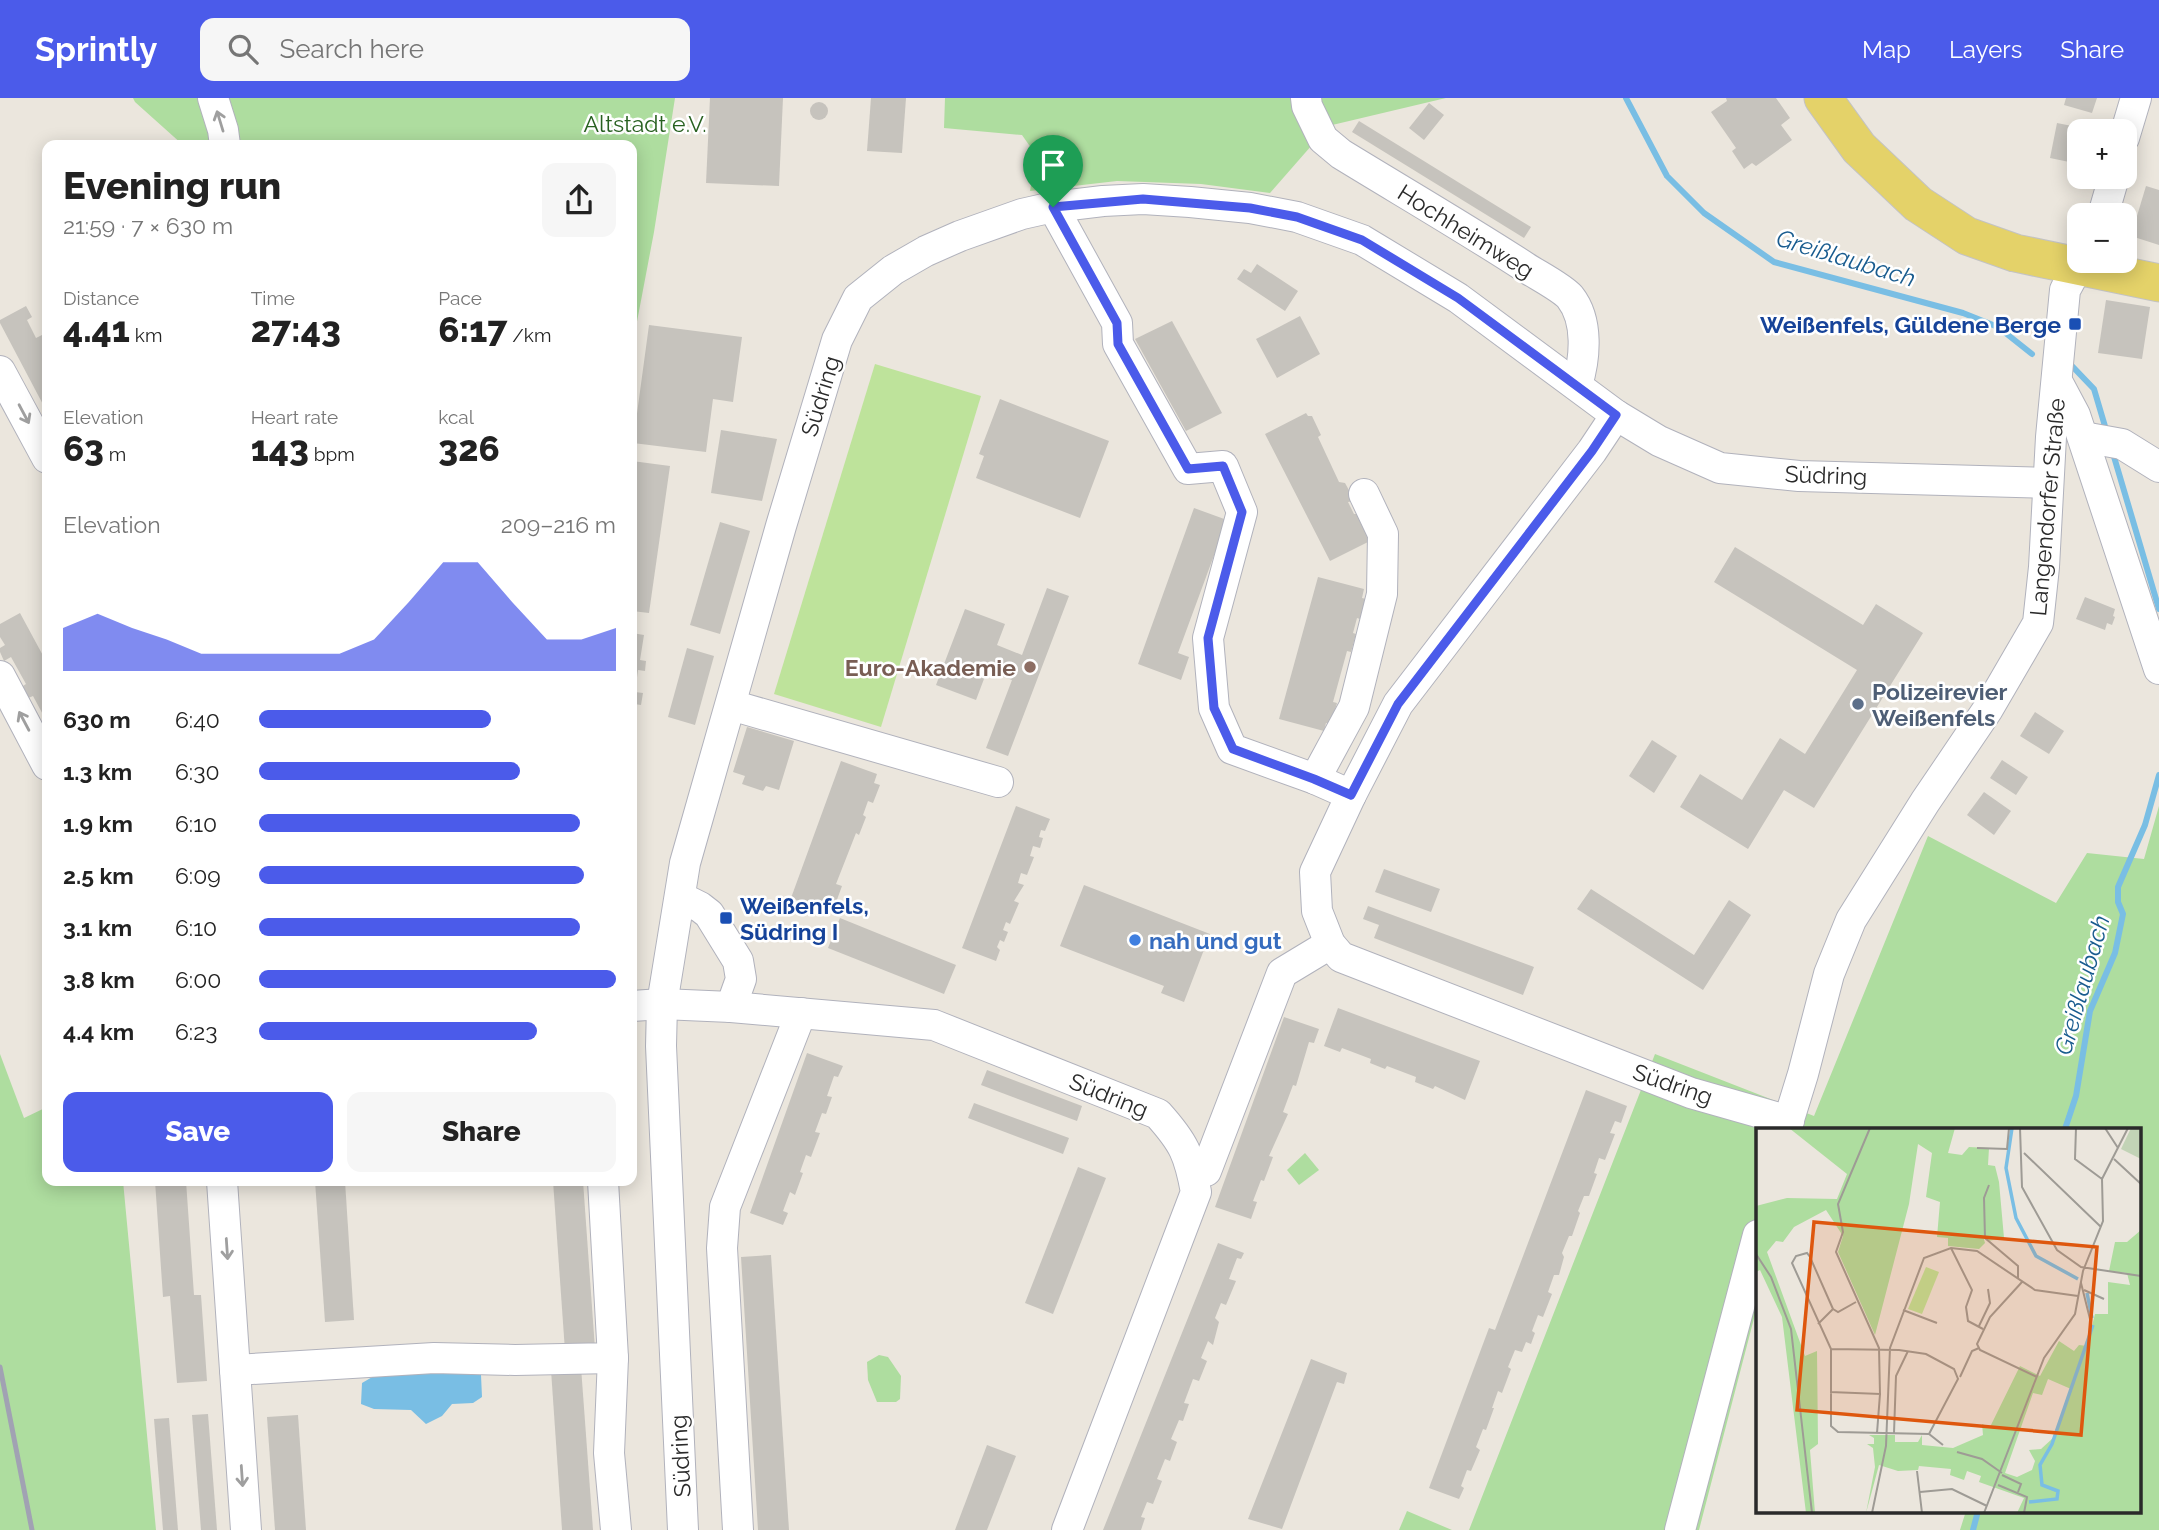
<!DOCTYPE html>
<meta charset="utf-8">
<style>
body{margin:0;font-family:Raleway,sans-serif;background:#f6f6f6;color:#222;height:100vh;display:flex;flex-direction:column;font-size:26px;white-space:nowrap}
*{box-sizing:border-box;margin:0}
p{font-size:23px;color:#767676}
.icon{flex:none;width:38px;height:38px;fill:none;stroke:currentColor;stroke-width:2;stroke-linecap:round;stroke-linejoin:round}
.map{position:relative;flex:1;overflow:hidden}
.details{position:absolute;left:42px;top:42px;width:595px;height:1046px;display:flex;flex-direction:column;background:#fff;border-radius:14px;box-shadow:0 4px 18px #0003}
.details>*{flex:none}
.fabs{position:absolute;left:2067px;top:21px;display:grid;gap:14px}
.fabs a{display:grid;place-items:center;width:70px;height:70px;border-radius:14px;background:#fff;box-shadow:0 4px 18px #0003;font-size:35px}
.pin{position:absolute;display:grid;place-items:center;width:60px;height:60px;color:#fff;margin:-72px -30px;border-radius:50% 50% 50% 0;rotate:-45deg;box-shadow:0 0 7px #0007}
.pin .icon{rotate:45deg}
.round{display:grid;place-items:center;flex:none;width:74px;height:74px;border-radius:14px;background:#f6f6f6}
.head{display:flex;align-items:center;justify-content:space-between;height:119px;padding:0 21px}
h1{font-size:38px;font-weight:800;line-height:52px}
.stats{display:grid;grid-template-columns:repeat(3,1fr);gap:10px;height:119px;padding:7px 21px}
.stats div{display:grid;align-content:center}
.stats b{font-size:35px;font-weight:800}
.stats small{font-size:19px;font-weight:400}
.stats p{font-size:19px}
.chart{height:196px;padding:14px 21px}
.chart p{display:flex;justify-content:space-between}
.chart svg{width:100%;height:126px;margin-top:7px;fill:#4b5bea;opacity:.7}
.cta{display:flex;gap:14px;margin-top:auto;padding:14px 21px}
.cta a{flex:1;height:80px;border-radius:14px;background:#4b5bea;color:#fff;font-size:28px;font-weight:800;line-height:80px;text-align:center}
.cta a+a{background:#f6f6f6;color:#222}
ul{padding:0 21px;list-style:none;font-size:23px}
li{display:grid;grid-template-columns:112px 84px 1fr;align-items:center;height:52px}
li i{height:18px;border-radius:9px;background:#4b5bea}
header{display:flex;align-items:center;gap:42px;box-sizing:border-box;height:98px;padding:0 35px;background:#4b5bea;color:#fff}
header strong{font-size:33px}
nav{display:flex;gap:38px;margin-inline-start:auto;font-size:24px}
.search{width:490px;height:63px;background:#f6f6f6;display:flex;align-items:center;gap:18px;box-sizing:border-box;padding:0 24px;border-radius:14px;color:#767676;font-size:26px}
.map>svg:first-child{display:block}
.green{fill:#aedd9f}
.pitch{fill:#bee39b}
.water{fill:#79bee4}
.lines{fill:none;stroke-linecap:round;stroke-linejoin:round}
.stream{stroke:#79bee4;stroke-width:6}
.building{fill:#c6c3bd}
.minor-casing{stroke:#b1b2bc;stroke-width:32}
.major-casing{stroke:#c3c3c3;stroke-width:39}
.minor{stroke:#fff;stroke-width:30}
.major{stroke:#e4d269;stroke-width:37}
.rail{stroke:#a1a2b3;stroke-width:5}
.oneway{stroke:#9f9f9f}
.route-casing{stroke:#fff;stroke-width:14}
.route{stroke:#4b5bea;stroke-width:9}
.transit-dot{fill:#1a4fb4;stroke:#fff;stroke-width:2.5}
.education-dot{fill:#8d6e63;stroke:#fff;stroke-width:2.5}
.service-dot{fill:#5c6f8a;stroke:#fff;stroke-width:2.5}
.shop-dot{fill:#3f7fe0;stroke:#fff;stroke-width:2.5}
.labels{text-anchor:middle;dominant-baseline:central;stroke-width:5;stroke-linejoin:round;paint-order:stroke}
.park-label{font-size:23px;fill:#286120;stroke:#fff}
.street-label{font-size:23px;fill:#2a2a2a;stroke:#fff}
.transit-label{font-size:23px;font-weight:bold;fill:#164399;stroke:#fff;text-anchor:end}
.education-label{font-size:23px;font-weight:bold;fill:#785e54;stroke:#fff;text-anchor:end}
.service-label{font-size:23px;font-weight:bold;fill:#4e5e75;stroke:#fff;text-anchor:start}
.shop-label{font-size:23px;font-weight:bold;fill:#366cbe;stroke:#fff;text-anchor:start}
.water-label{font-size:24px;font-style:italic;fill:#195c8f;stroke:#fff}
.inset-river{fill:none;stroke:#79bee4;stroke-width:3.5}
.inset-road{fill:none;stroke:#9e9b95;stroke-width:2}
.view{fill:#de570e;fill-opacity:0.15;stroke:#de570e;stroke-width:3.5}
.inset-edge{fill:none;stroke:#2a2a2a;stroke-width:3.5}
</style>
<header>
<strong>Sprintly</strong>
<div class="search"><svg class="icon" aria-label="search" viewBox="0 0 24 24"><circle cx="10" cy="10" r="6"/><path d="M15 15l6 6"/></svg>Search here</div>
<nav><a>Map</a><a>Layers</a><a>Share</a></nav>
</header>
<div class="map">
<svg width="2159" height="1432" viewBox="0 0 2159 1432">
<rect width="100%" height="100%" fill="#ebe6dd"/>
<g class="green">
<polygon points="133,0 675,0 654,134 632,250 632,47 183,47 135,4"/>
<polygon points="945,0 1291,0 1312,47 1270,95 1201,86 1117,83 1030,93 1036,57 1022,37 944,30"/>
<polygon points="1317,0 1446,0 1328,28"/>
<polygon points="2159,708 2159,1432 1960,1432 1966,1413 2140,1413 2140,1031 1758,1031 1758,1205 1699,1432 1469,1432 1655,956 1814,1018 1928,738 2056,805 2087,755 2144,761"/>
<polygon points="0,956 24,1020 47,1009 47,1083 123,1083 156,1432 0,1432"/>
<polygon points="1305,1055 1319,1072 1299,1087 1287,1072"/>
<polygon points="879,1257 888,1259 901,1278 900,1301 896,1304 877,1304 868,1282 867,1264"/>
<polygon points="1407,1413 1452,1432 1399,1432"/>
</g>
<polygon class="pitch" points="875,266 981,298 881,629 774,596"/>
<polygon class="water" points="412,1274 468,1274 481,1277 482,1299 473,1305 452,1306 442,1318 426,1326 411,1312 374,1311 361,1306 362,1285 374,1278"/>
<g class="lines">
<g class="stream">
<polyline points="1626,0 1667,78 1704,115 1774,164 1963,215 1998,229 2032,256"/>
<polyline points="2072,268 2094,291 2107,335"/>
<polyline points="2112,352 2159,511"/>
<polyline points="2065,1031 2076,998 2090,913 2115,855 2123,816 2118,804 2118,789 2145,727 2159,677"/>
<polyline points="1973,1432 1978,1413"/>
</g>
</g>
<g class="building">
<polygon points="710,0 783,0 779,88 706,85"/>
<polygon points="871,0 906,0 902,55 867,53"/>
<polygon points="1726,0 1776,0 1790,20 1781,27 1792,42 1756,68 1752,65 1744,71 1732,53 1736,50 1711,14 1727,3"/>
<polygon points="2066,0 2097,0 2092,15 2064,7"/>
<circle cx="819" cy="13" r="9"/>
<polygon points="1429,5 1444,17 1424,42 1409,30"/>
<polygon points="1359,23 1531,129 1524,140 1352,34"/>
<polygon points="2057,25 2092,32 2079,33 2079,66 2050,60"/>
<polygon points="2146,88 2159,92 2159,147 2131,138"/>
<polygon points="1257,166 1298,193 1285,213 1237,181 1244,171 1251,175"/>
<polygon points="2106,202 2150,209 2142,261 2098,255"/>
<polygon points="26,208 32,219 27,222 36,240 42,237 47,247 47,314 0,225 0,222"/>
<polygon points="1300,218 1320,256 1277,280 1256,241"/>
<polygon points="1172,223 1222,315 1186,333 1135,241"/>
<polygon points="649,227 742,239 733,304 713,301 706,354 633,345"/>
<polygon points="1000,301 1109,343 1080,420 976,380 984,358 979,356"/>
<polygon points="1306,315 1308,318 1312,318 1321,337 1318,339 1339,384 1345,385 1355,403 1348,404 1354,416 1360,416 1370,434 1366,436 1370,443 1330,463 1265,336"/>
<polygon points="721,332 777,341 762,403 711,395"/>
<polygon points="632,363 670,368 649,515 632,513"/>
<polygon points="1194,410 1227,422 1178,555 1189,559 1181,582 1138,566"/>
<polygon points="720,424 750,433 720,536 690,527"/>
<polygon points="1735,449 1863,527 1876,506 1923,535 1814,710 1784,692 1748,751 1680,709 1700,676 1742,702 1780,640 1805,656 1857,572 1714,484"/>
<polygon points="1318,479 1364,491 1362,500 1366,501 1360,521 1357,520 1353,535 1356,536 1351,554 1347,553 1333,604 1337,605 1331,626 1326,625 1324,633 1279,621"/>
<polygon points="1047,490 1069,498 1008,658 986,650 1012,582 987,573 976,602 936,587 965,511 1005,526 997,547 1022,557"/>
<polygon points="2085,499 2115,511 2113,518 2115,519 2112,527 2107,525 2105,532 2076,521"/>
<polygon points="20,515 47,565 47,624 33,598 26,601 20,590 26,586 11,559 4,563 0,554 0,550 5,547 0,539 0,526"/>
<polygon points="632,535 644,537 640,562 646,563 645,573 638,572 635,594 643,595 641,607 634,606 633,611 632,610"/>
<polygon points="687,550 714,558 695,627 668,619"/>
<polygon points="2035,614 2064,633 2049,656 2020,638"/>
<polygon points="747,629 794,643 779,692 766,688 763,693 742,686 745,678 733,674"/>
<polygon points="1652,642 1677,658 1654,695 1629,678"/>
<polygon points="2002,662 2028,679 2016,697 1990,680"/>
<polygon points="841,663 877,676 874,685 880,687 873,705 868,703 863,717 866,719 859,737 856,735 836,786 842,788 835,807 830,806 827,813 791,800"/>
<polygon points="1984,694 2011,713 1994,737 1967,717"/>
<polygon points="1016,708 1050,721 1045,733 1041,732 1039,739 1043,740 1040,750 1033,748 1030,758 1034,759 1027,777 1021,775 1018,785 1024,787 1014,803 1019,805 1010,826 1006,824 1003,832 1008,834 1004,844 1000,842 997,849 1000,852 996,863 962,850"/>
<polygon points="1384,771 1440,791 1431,814 1375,794"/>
<polygon points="1084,787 1210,836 1184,904 1161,895 1164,888 1060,848"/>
<polygon points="1591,791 1694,857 1729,802 1751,817 1703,892 1577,811"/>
<polygon points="1368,808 1534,869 1523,897 1374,840 1379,827 1363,821"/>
<polygon points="840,820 956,867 944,896 828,850"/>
<polygon points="1338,910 1480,963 1465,1002 1435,988 1433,991 1415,984 1416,979 1387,968 1385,971 1370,965 1371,961 1342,950 1340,954 1324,948"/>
<polygon points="1284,919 1319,931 1314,945 1309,944 1296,988 1293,987 1283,1014 1288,1016 1269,1058 1273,1059 1264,1083 1261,1082 1253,1103 1257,1104 1251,1121 1215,1109"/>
<polygon points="807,955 843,968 838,979 834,978 827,998 832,999 826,1016 822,1015 815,1034 820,1035 811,1059 806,1057 800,1074 803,1075 795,1097 790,1094 783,1113 788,1115 783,1127 750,1115"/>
<polygon points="987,972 1082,1008 1077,1023 981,987"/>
<polygon points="1586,992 1627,1008 1621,1025 1615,1023 1610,1035 1615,1036 1605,1062 1599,1060 1594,1075 1597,1076 1589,1098 1584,1098 1578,1113 1580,1115 1572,1138 1569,1138 1562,1155 1564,1159 1559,1177 1554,1177 1548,1194 1552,1196 1543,1219 1538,1217 1532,1233 1535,1235 1531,1246 1526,1244 1522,1254 1515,1252 1508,1269 1511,1271 1502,1295 1498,1293 1492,1310 1494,1310 1486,1332 1483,1331 1476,1349 1480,1352 1471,1373 1467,1372 1461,1388 1464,1390 1459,1401 1429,1390 1489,1230 1495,1232"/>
<polygon points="974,1005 1069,1040 1063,1056 968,1020"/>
<polygon points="1078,1069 1106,1080 1053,1216 1025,1205"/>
<polygon points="155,1083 186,1083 194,1197 201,1197 207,1283 177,1285 170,1198 163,1199"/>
<polygon points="315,1083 345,1083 354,1222 325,1224"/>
<polygon points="553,1083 583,1083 595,1251 565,1253"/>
<polygon points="1218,1145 1244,1155 1241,1161 1237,1160 1229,1181 1236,1183 1226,1207 1221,1205 1215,1220 1219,1224 1213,1247 1208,1243 1201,1260 1207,1263 1199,1283 1193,1281 1184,1305 1189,1306 1183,1323 1179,1322 1171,1341 1177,1344 1170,1363 1165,1361 1157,1381 1162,1383 1153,1406 1147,1404 1141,1419 1145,1420 1141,1432 1103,1432"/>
<polygon points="771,1157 789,1432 758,1432 741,1159"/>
<polygon points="1311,1261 1347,1275 1344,1286 1337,1284 1282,1431 1248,1421"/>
<polygon points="581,1269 593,1432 562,1432 551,1272"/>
<polygon points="208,1316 217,1432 201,1432 192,1317"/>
<polygon points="298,1317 306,1432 275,1432 267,1319"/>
<polygon points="169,1320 178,1432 163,1432 154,1321"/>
<polygon points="987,1347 1016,1358 987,1432 955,1432"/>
</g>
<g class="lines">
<g class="minor-casing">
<g id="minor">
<polyline points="213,0 223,32 225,47"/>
<path d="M1306,0L1307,8L1323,41L1341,56C1403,94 1465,130 1525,169C1537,177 1561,189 1570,199C1589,223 1585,261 1577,287"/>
<polyline points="2124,40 2136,0"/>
<polyline points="1053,109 1117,225 1118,246 1188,371 1223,368 1242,414 1208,540 1214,610 1232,651 1315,681 1351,697"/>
<polyline points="2103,117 2114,79"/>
<polyline points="0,273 47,360"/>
<polyline points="2058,285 2075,317 2159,571"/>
<polyline points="1616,317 1592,353 1398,606 1351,697 1315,774 1317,813 1330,846 1341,859 1691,995 1789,1023"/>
<polyline points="2083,339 2122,346 2159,369"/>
<polyline points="0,578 47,667"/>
<polyline points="731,607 998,684"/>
<polyline points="1315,681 1354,609 1382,496 1383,436 1364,396"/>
<polyline points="680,799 700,809 709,816 738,863 741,881 731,909"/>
<path d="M632,908L662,906L731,909L934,927L1158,1016C1184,1045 1189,1056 1196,1094L1067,1432"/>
<polyline points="1786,1031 1803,976 1829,876 1851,822 1925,704 1988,611 2038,525 2044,469 2051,339 2065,192 2081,163"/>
<polyline points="1206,1073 1282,875 1330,846"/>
<polyline points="222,1083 246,1432"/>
<polyline points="613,1260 609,1355 616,1432"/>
<polyline points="235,1272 434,1260 515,1262 613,1260 603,1083"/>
<polyline points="683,1432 661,948 662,906 685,765 781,428 837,242 858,200 893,172 926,153 960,138 1022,116 1053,109 1103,103 1143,101 1190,104 1250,110 1297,119 1362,142 1458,200 1616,317 1659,343 1720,370 1799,378 2048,385"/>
<polyline points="738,1432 722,1150 725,1109 801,915"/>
<polyline points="1680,1432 1758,1137"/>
</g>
</g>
<g class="major-casing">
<polyline id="major" points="1823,0 1859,50 1918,106 1967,138 2015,155 2159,185"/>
</g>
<use href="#minor" class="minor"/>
<use href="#major" class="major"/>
<polyline class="rail" points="0,1269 32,1432"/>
</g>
<defs><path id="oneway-shaft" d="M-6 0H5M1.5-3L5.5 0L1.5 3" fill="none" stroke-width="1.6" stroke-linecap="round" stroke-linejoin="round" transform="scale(1.75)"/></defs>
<g class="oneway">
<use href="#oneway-shaft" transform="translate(220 23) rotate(-107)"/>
<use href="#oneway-shaft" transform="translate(24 316) rotate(62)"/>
<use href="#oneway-shaft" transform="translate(24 623) rotate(-118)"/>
<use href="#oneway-shaft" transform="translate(227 1151) rotate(86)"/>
<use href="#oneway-shaft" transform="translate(242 1378) rotate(86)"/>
</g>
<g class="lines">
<g class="route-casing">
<polygon id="route" points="1143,101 1250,110 1297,119 1362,142 1458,200 1616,317 1592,353 1398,606 1351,697 1314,681 1233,651 1214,610 1208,540 1242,414 1223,368 1188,371 1118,246 1117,225 1053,109"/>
</g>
<use href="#route" class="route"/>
</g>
<g class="transit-dot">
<rect x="2068" y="219" width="14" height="14" rx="3.5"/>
<rect x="719" y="813" width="14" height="14" rx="3.5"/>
</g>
<circle class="education-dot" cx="1030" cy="569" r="7"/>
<circle class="service-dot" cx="1858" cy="606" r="7"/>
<circle class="shop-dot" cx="1135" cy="842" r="7"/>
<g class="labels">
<g class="park-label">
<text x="645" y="25">Altstadt e.V.</text>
</g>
<g class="street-label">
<text transform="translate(1466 133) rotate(32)">Hochheimweg</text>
<text transform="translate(820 298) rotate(-73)">Südring</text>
<text transform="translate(1826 377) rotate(2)">Südring</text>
<text transform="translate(2047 409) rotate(-85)">Langendorfer Straße</text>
<text transform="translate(1673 986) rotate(19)">Südring</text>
<text transform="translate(1109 997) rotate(22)">Südring</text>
<text transform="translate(680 1358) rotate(-93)">Südring</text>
</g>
<g class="transit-label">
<text x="2061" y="226">Weißenfels, Güldene Berge</text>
<text x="740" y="807" text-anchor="start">Weißenfels,<tspan x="740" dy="26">Südring I</tspan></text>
</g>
<g class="education-label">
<text x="1016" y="569">Euro-Akademie</text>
</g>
<g class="service-label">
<text x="1872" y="593">Polizeirevier<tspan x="1872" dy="26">Weißenfels</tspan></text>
</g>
<g class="shop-label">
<text x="1149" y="842">nah und gut</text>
</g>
<g class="water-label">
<text transform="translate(1846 160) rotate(17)">Greißlaubach</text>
<text transform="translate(2082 887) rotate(-74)">Greißlaubach</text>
</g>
</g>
<g transform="translate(1756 1030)">
<rect width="385" height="385" fill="#ebe6dd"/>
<path d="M33,0H199L192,25L206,27L213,19L233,20L232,37L239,38L243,54L248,110L232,113L227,108L229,115L223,121L192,118V110L181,109L184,74L170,69L176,25L162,16L153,76L119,207L82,124L87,108L70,82L38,99L27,114L20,113L11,124L49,228L61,223L62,316L54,322L59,385H50L26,189L4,142L0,144V78L31,70L81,71L91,46ZM385,102V385H261L268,370L223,354L225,348L211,343L208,352L194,347L195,341L163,338L162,342L142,343L123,337L110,385L119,339L117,320L111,316H118V310L113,307H139V314H162L166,307V317L197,320L227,307L226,296L234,299L264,238L284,248L303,213L318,223L323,217L331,218L339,186H352V154L374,157L371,145L353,143L359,114H371ZM292,251L315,261L297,310L285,321L273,322L279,333L276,342L261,349L249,345L277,265L286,267Z" fill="#aedd9f" fill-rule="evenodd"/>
<path d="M375,0H385V31L365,21Z" fill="#c2d3b6"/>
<path d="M170,139L183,144L166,186L152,181Z" fill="#bee39b"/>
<path class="inset-river" d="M256,0L250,40L260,90L280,128L322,151M331,165L336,190M273,374L301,371L302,363L286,357L284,337L296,316L337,197"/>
<path class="inset-road" d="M264,0L266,59L301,122L325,139L385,148M320,0L319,31L346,51M349,0L362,20M221,20L251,21L253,0M268,25L345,99M358,31L385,56M233,57L228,70L229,110L262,138V150M195,120L216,162L210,179L212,193L227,201M0,126L15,149L35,201L56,385M266,154L234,189L221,216L224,222L281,249M325,155L335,195M328,162L348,171M77,181L54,129L51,125L40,128L36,135L75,221V298L82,304L173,306L187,317M77,181L82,184L100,174M147,182L181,195M62,196L77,181M223,198L234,175L232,161M75,221L143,222L170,226L198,241L202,251L173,306M204,249L216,223L223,220M74,264L124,266L123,220L80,124L87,104L82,76L114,0M121,305L124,266M138,305L140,248L152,223M201,324L226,331L246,345M161,343L166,385M246,347L265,356L262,364M242,357L271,369L268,385M164,364L196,361L231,378M116,385L130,318L134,220L168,130L195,120L221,123L279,162L322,168M228,385L288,230L319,186L327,143L347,93L346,51L372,0"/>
<path class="view" d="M58,94L341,119L325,307L41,282Z"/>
<rect width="385" height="385" class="inset-edge"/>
</g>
</svg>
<div class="fabs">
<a>+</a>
<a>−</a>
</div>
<div class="pin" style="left:1053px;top:109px;background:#1e9e55"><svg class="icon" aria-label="arrive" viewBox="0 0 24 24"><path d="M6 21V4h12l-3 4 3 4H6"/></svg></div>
<section class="details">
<div class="head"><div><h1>Evening run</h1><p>21:59 · 7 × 630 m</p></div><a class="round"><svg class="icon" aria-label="share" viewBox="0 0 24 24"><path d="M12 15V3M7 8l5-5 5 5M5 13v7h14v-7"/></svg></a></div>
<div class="stats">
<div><p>Distance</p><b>4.41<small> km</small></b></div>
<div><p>Time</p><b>27:43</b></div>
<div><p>Pace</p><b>6:17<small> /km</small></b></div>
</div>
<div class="stats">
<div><p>Elevation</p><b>63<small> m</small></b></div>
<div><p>Heart rate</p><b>143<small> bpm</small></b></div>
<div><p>kcal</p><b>326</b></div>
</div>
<div class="chart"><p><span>Elevation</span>209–216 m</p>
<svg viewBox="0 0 160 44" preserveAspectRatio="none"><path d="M0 44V29L10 24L20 29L30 33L40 38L50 38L60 38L70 38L80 38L90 33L100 20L110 6L120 6L130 20L140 33L150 33L160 29V44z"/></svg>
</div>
<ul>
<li><b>630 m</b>6:40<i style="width:65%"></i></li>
<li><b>1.3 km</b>6:30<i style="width:73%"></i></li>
<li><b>1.9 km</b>6:10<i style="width:90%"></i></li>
<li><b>2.5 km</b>6:09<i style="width:91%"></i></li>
<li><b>3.1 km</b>6:10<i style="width:90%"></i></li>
<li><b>3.8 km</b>6:00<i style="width:100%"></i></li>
<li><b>4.4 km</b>6:23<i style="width:78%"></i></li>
</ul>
<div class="cta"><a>Save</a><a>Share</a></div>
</section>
</div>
